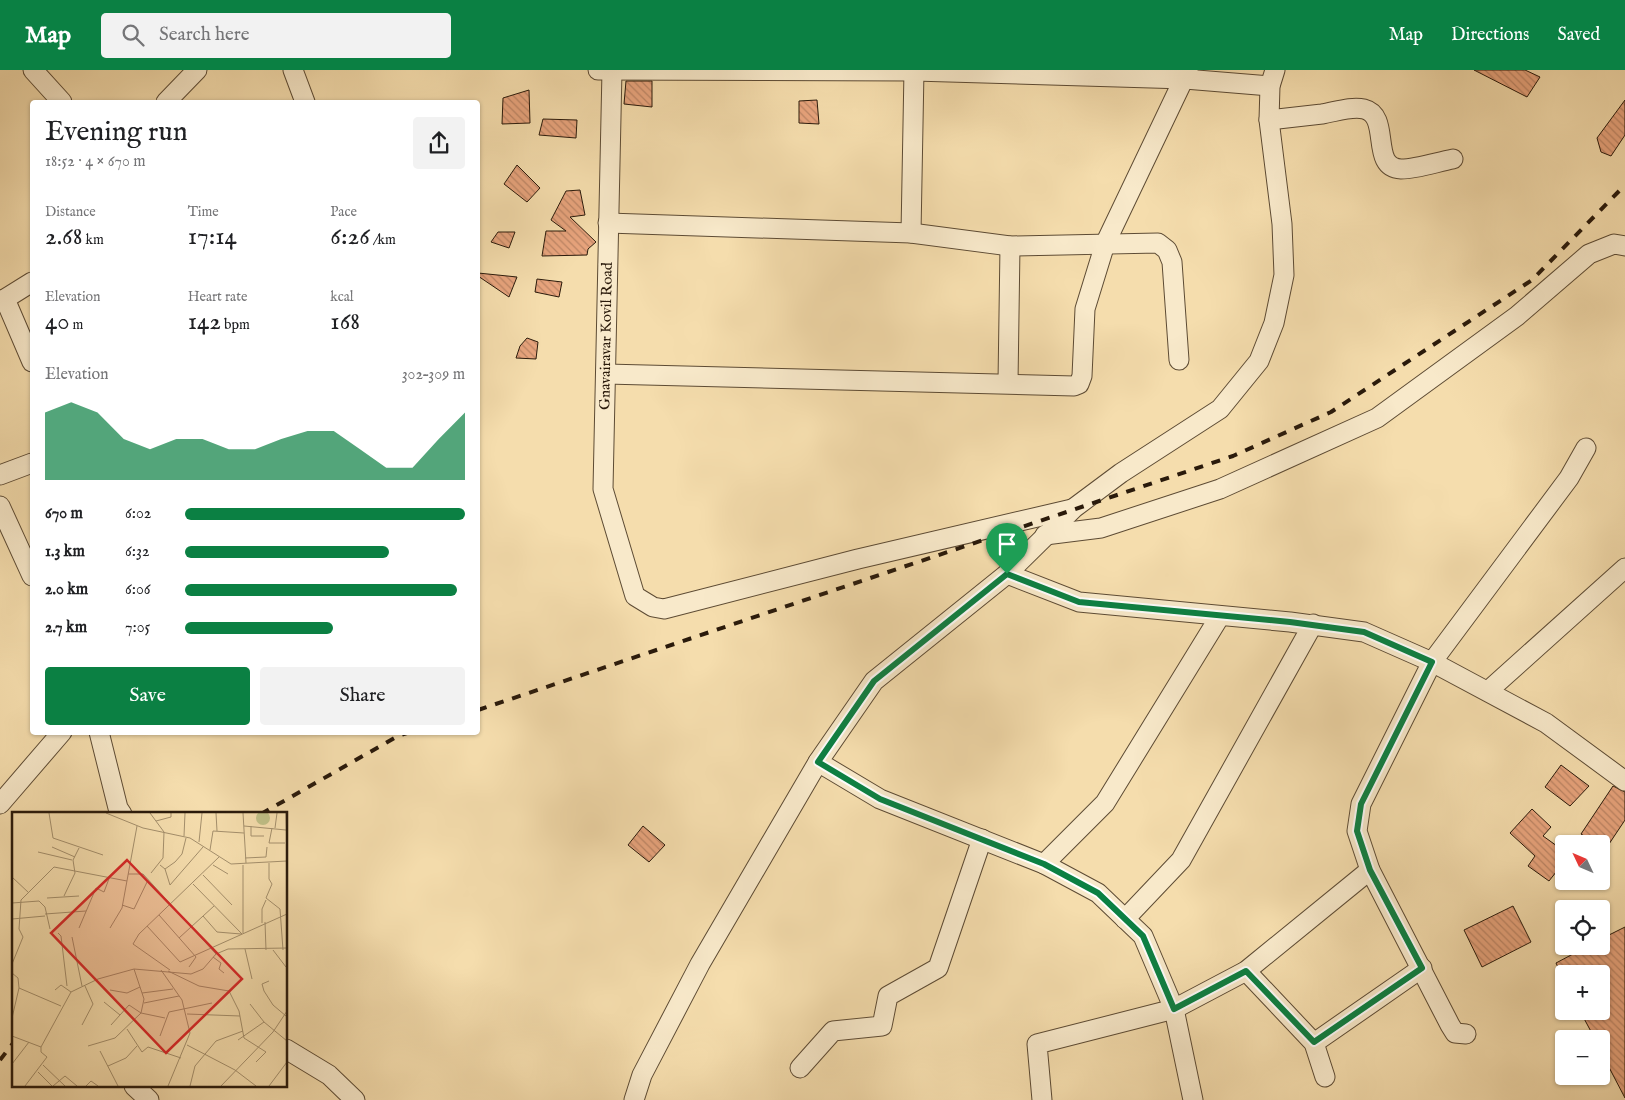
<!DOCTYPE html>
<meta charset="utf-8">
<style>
body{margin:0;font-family:"IM FELL English",serif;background:#f2f2f2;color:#202124;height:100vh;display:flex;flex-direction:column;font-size:19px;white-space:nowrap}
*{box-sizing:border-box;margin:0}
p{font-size:16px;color:#757577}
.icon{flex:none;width:28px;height:28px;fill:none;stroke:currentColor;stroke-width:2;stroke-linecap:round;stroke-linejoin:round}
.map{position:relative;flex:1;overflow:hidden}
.panel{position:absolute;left:30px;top:30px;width:450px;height:635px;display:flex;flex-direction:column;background:#fff;border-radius:5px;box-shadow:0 1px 4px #0004}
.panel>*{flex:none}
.needle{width:32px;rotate:314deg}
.buttons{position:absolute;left:1555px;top:765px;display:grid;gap:10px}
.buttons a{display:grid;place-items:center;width:55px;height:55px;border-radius:5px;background:#fff;box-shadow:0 1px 4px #0004;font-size:25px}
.pin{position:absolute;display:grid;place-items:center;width:42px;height:42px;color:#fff;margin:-51px -21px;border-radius:50% 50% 50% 0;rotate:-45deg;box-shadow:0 0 5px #0007}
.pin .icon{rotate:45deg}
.round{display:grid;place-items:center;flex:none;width:52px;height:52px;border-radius:5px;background:#f2f2f2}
.headline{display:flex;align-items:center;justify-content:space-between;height:85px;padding:0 15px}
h1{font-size:28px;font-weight:600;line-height:38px}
.figures{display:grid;grid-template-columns:repeat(3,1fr);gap:8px;height:85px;padding:5px 15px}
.figures div{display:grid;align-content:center}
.figures b{font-size:25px;font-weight:600}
.figures small{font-size:14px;font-weight:400}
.figures p{font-size:14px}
.chart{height:140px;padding:10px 15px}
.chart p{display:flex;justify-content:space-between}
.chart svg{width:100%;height:90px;margin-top:5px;fill:#0b8043;opacity:.7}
.cta{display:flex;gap:10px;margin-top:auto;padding:10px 15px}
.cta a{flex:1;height:58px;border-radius:5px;background:#0b8043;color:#fff;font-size:20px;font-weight:600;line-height:58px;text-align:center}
.cta a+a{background:#f2f2f2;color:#202124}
ul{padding:0 15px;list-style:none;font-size:16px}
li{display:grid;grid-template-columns:80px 60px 1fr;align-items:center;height:38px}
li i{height:12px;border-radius:6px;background:#0b8043}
header{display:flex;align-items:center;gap:30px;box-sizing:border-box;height:70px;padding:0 25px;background:#0b8043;color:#fff}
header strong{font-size:24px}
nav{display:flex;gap:28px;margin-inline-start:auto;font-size:18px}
.search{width:350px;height:45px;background:#f2f2f2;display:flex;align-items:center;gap:12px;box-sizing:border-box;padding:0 18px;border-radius:5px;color:#757577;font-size:19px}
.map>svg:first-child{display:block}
.building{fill:url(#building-back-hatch);stroke:#2a1a0b}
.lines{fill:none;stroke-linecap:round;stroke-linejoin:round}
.minor-casing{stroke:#5d4b34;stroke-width:21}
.minor{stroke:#f8e9ca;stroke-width:19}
.rail{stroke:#2a1a0b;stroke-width:4;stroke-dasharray:9 9;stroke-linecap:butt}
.route-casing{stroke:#fff;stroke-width:10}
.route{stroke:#0b8043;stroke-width:6}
.labels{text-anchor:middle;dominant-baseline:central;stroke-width:4;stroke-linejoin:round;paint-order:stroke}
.street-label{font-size:15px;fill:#2a1a0b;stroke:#f8e9ca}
.inset-road{fill:none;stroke:#a48f6c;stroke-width:1}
.view{fill:#d62828;fill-opacity:0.15;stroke:#d62828;stroke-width:2.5}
.inset-edge{fill:none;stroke:#2a1a0b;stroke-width:2.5}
</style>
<header>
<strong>Map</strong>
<div class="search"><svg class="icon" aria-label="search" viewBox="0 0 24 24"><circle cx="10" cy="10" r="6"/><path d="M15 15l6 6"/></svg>Search here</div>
<nav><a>Map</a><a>Directions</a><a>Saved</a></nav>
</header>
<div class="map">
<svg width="1625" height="1030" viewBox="0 0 1625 1030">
<defs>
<pattern id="building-back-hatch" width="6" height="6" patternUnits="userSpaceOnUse" patternTransform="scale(1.25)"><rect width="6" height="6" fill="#e8a47d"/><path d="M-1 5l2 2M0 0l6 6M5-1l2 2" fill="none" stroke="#bc8565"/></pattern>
</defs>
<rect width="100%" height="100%" fill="#f5ddad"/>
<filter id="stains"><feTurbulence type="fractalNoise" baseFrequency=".004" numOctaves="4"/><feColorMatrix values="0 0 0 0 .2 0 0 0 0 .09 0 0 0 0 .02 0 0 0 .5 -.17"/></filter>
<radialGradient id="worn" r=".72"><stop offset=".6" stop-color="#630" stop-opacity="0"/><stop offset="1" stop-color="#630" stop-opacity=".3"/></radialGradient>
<g class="building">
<polygon points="1474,0 1525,0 1540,7 1527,27"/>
<polygon points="626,11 652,11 652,37 624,34"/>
<polygon points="529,20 530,53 502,54 503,28"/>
<polygon points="817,30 819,54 799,53 799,31"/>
<polygon points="1625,30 1625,65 1611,86 1601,82 1597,68"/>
<polygon points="543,49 577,50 576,68 539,65"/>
<polygon points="517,95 540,118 527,132 504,114"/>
<polygon points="580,120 585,145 570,147 596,172 588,179 587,185 542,186 546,161 566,161 551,150 566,121"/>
<polygon points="498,162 515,162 509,178 491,172"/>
<polygon points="478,203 517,207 509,227 478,206"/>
<polygon points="537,209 562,212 559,227 535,222"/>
<polygon points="527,268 538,272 536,289 516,288 520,276"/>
<polygon points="1561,695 1589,716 1570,736 1545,717"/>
<polygon points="1613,716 1625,722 1625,750 1605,780 1601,777 1601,774 1596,774 1581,764"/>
<polygon points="1532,739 1551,757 1543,766 1564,781 1564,792 1549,811 1528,796 1535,786 1510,763"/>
<polygon points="643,756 665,775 649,792 628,775"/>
<polygon points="1513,836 1531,872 1482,897 1464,860"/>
<polygon points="1625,857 1625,1028 1601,982 1601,969 1595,969 1580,941 1601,941 1601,904 1561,904 1556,893 1588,876 1601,876 1601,869"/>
</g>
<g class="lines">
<g class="minor-casing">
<g id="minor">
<polyline points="33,0 62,32"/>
<polyline points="293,0 305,32"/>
<polyline points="598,0 914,1 1185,9 1270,16"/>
<polyline points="612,0 603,419 635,526 653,537 664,539 858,489 1072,439"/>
<polyline points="166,32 197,0"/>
<path d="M1269,50C1286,48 1304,46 1322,44C1335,42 1351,36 1364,39C1392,46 1369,98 1401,99C1417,99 1437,92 1453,89"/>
<polyline points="608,153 911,163 1010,176 1158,173 1167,180 1172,192 1179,290"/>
<polyline points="911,163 914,0"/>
<polyline points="5,229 32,292"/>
<polyline points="0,232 32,212"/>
<polyline points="606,304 1074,316 1079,314 1082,306 1085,239 1105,174 1188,0"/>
<polyline points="1008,313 1010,176"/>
<polyline points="0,405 32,393"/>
<polyline points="0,436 32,506"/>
<polyline points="1045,465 1101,458 1220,419 1377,348 1517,246 1589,184 1614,174 1625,176"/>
<polyline points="1007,504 1079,532 1290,552 1364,562 1432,592 1546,653 1625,711"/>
<polyline points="1488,621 1625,498"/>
<polyline points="99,662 118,738 122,744"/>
<polyline points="0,734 62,662"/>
<polyline points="1044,794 1105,733 1220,546"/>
<polyline points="1125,849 1181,790 1313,554"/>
<polyline points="1246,901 1314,973 1325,1007"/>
<polyline points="1466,964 1455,963 1450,955 1370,800 1357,761 1361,734 1432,592 1569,408 1586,378"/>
<polyline points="1314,973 1422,898"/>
<polyline points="286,979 329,1005 355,1030"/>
<polyline points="800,998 833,961 882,956 888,926 938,898 982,769"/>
<polyline points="134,1016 149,1030"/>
<polyline points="634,1030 642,1005 700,894 818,692"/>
<polyline points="1042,1030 1037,974 1174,939 1246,901 1370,800"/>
<polyline points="1193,1030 1174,939 1143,866 1098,823 1044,794 880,729 818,692 874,611 1007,504 1074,438 1121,403 1220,339 1259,291 1274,253 1284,205 1282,154 1269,50 1270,16 1275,0"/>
</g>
</g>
<use href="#minor" class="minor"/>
<g class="rail">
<polyline points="478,640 1233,386 1331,342 1532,210 1625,115"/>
<polyline points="261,744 398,666 410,662"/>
<polyline points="0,990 14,972"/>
</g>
</g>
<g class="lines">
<g class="route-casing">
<polygon id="route" points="1007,504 1079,532 1290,552 1364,562 1432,592 1361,734 1357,761 1370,800 1422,898 1314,972 1246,901 1174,939 1143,866 1098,823 1044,794 880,729 818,692 874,611"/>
</g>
<use href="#route" class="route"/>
</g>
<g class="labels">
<g class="street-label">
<text transform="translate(606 266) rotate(-89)">Gnavairavar Kovil Road</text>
</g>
</g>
<g transform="translate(12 742)">
<rect width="275" height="275" fill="#f5ddad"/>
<path d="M244 6a7 7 0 1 1 14 0a7 7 0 1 1-14 0Z" fill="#c0c087"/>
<path class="inset-road" d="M37,1L41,26L91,43M94,1L131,16L178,26L219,52L275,49M138,1L152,20M204,1L205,19M231,1L234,51M274,1L275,41M144,9L159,5V1M232,14L274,18M239,14V24H252M260,16L257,31H273M263,16L265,1M172,24L173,1M187,30L190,1M40,35L63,45M198,38L201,19L232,21M26,40L60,48M233,46L254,45L255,35M257,51V67L260,72L254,86L268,97L271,138M148,53L153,57L163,50L170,42L174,26M201,53L216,62M231,53V121M153,57L158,73L191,35M139,61L151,46L152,20M116,62H131L204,142M191,63L220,93M0,65L17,81M181,72L230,122M52,84L63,61L61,48L67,36M35,86L67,84M0,91L27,89L33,95L38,117M110,93L122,97L136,68M33,102L74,99M147,103L184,145L177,155M191,104L205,120L229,122M0,107L33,104M253,110L254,138M250,111V97L254,88M135,114L168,150L275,102M67,116L84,76L92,80L98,64M98,116L110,96L125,14M46,121L49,124L55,174M60,125L70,174M167,126L202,94M233,137L240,167M261,138L274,155M201,145L209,151L207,157L212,161M0,152L11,125L7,117L9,88L42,55L115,69M149,158L170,188L178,221L156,274M158,158L121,132L127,122L207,45M156,159L187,174L217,179L227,199L232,226L254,240L244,250M0,161L6,166L7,176L0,206M257,169L250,172L252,179L261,193L274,204M7,176L49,194M43,178L49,173L59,180M98,178L115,181L128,175M130,181L161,177M92,190L108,203M132,191L167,184M238,192L252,210L275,229M175,202L228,204M70,213L81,192L73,174M99,213L117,193L129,201L153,206M115,217L130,240L136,235L169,246M0,224L29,235M148,224L157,200L200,191M226,228L252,210M175,233L223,258L244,274M76,234L103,226L129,201L132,187L122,157L179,162L191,157L204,142L216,137L275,136M88,239L106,274M0,252L17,230M31,253L53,274M96,254L114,246L125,234M26,260L40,274M13,274L35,245L29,240V235L59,180L86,167L122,157M41,274L53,264L65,274M74,274L79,269L86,274M178,274L183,254L204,229L231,219M209,274L261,220L275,199M257,274L275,250"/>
<path class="view" d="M115,48L230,167L154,241L39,121Z"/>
<rect width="275" height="275" class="inset-edge"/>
</g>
<rect width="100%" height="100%" filter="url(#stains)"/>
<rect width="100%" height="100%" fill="url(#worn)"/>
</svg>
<div class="buttons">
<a><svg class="needle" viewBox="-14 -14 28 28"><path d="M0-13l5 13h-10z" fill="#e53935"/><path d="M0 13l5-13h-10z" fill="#757577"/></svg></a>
<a><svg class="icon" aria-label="locate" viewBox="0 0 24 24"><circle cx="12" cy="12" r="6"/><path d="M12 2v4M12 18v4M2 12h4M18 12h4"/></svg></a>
<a>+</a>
<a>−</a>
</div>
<div class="pin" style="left:1007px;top:504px;background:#1e9e55"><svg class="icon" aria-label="arrive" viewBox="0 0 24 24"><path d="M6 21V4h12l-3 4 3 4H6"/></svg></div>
<section class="panel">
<div class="headline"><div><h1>Evening run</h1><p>18:52 · 4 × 670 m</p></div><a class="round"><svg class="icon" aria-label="share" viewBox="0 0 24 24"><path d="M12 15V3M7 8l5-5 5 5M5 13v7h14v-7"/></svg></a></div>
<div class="figures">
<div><p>Distance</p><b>2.68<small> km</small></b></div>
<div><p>Time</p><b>17:14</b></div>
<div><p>Pace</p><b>6:26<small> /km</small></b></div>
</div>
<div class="figures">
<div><p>Elevation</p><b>40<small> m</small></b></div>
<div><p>Heart rate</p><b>142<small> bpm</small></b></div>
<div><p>kcal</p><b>168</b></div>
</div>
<div class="chart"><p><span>Elevation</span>302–309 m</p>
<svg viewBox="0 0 160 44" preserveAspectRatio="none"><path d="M0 44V11L10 6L20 11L30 24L40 29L50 24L60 24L70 29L80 29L90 24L100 20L110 20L120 29L130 38L140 38L150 24L160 11V44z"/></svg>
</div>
<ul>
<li><b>670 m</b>6:02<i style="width:100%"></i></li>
<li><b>1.3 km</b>6:32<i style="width:73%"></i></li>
<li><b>2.0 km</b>6:06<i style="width:97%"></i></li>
<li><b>2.7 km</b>7:05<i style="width:53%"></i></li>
</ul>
<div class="cta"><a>Save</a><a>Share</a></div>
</section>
</div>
